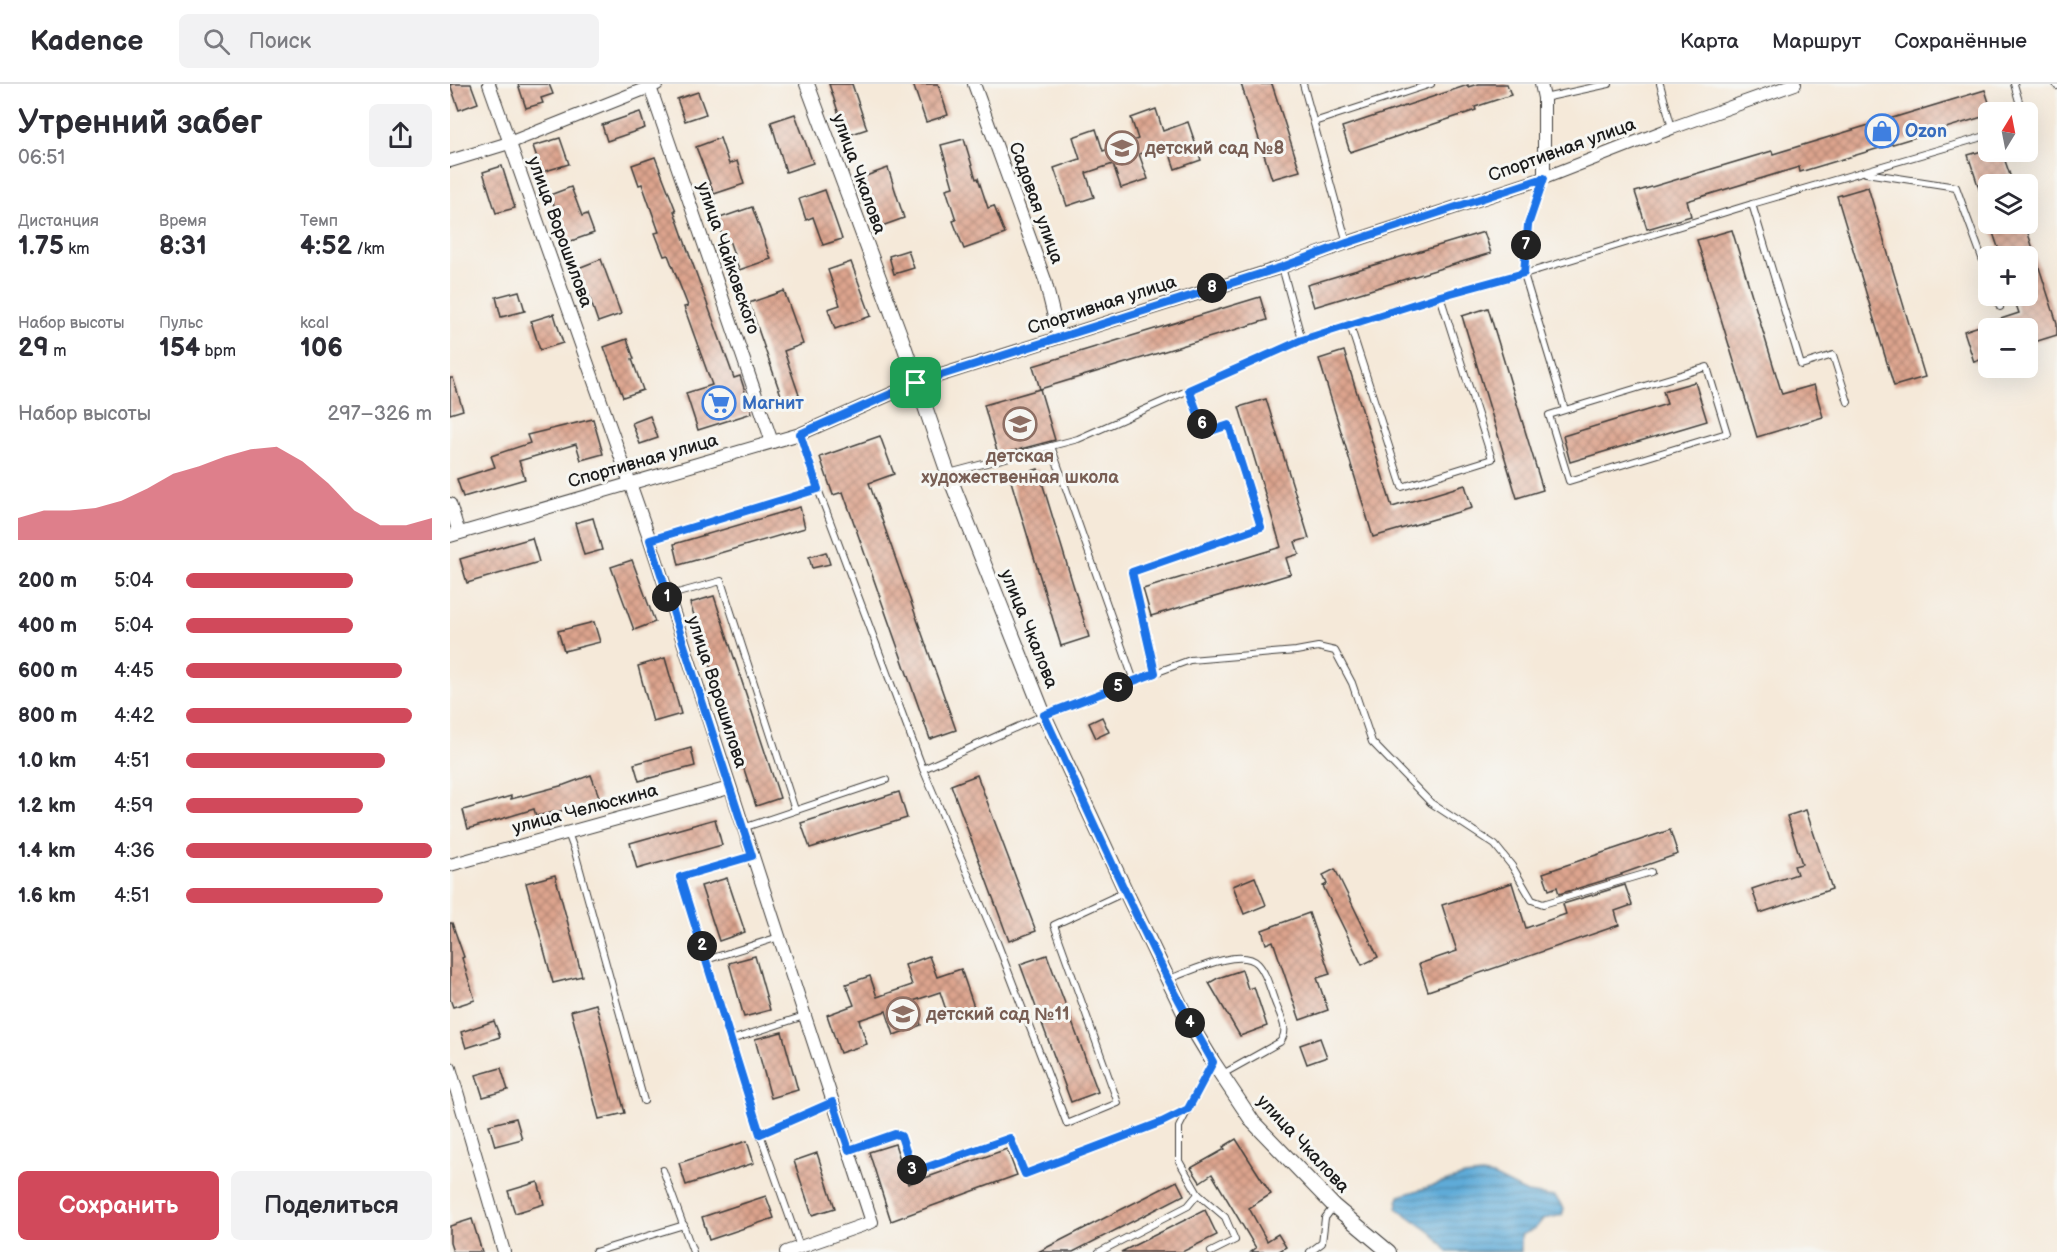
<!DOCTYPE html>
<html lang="ru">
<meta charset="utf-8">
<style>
body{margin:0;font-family:"Balsamiq Sans",sans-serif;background:#f2f2f3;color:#2b2b33;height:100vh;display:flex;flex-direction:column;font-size:22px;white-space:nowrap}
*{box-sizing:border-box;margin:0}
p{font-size:20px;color:#7c7c81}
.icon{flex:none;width:33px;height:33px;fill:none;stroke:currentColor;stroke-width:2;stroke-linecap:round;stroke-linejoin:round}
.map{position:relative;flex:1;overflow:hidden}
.details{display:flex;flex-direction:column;background:#fff;width:450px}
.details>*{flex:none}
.needle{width:39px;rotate:10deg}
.buttons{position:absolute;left:1528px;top:18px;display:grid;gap:12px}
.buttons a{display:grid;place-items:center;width:60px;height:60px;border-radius:9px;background:#fff;box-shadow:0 6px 24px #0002;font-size:30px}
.pin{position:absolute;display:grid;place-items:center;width:51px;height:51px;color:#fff;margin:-26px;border-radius:12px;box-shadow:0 3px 9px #0006}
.km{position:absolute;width:30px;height:30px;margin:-15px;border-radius:50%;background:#222;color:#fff;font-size:16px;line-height:30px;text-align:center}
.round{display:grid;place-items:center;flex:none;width:63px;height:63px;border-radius:9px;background:#f2f2f3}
.head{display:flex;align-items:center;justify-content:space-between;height:102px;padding:0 18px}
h1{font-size:33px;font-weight:700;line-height:45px}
.figures{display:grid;grid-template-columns:repeat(3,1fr);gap:9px;height:102px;padding:6px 18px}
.figures div{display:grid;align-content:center}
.figures b{font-size:26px;font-weight:700}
.figures small{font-size:16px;font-weight:400}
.figures p{font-size:16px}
.chart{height:168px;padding:12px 18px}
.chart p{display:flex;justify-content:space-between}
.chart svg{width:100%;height:108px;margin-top:6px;fill:#d1495b;opacity:.7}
.button{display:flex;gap:12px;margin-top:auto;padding:12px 18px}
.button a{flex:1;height:69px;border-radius:9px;background:#d1495b;color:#fff;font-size:24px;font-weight:700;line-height:69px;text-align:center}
.button a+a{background:#f2f2f3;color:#2b2b33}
ul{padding:0 18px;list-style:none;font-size:20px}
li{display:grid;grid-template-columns:96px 72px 1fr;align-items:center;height:45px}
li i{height:15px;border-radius:8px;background:#d1495b}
header{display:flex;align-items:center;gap:36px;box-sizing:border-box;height:84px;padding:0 30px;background:#fff;border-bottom:2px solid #e1e1e2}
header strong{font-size:28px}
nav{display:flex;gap:33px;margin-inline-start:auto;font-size:21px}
.search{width:420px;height:54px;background:#f2f2f3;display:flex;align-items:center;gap:15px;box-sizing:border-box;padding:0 21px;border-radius:9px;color:#7c7c81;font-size:22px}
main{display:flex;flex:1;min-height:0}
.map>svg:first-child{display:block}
.water{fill:url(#water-rules);stroke:#3e647a;stroke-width:1.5}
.building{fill:url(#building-cross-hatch)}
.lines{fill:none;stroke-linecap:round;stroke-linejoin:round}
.service-casing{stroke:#3d3b38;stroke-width:8}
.minor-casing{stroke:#3d3b38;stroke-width:14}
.tertiary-casing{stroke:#3d3b38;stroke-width:16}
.service{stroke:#fff;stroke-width:6}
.minor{stroke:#fff;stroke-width:12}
.tertiary{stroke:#fff;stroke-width:14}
.route-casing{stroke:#fff;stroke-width:12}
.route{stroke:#1a73e8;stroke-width:8}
.labels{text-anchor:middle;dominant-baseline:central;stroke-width:6;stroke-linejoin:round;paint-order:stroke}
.shop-label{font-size:18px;font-weight:bold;fill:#366cbe;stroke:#f6f6f2;text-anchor:start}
.education-label{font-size:18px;font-weight:bold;fill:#785e54;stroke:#f6f6f2;text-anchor:start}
.street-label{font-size:18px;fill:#1c1c1c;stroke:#f6f6f2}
</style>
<header>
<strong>Kadence</strong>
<div class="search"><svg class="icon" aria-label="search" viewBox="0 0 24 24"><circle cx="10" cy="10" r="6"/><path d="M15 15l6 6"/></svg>Поиск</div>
<nav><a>Карта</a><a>Маршрут</a><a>Сохранённые</a></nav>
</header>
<main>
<section class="details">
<div class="head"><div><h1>Утренний забег</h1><p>06:51</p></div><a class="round"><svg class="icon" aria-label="share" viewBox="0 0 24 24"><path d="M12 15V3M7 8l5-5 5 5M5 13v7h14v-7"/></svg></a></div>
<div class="figures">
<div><p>Дистанция</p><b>1.75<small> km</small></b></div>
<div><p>Время</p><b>8:31</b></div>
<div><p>Темп</p><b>4:52<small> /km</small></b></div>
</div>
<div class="figures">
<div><p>Набор высоты</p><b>29<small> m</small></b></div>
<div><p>Пульс</p><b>154<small> bpm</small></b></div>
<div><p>kcal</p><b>106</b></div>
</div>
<div class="chart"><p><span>Набор высоты</span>297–326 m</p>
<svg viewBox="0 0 160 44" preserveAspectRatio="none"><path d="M0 44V35L10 32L20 32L30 31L40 28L50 23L60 17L70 14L80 10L90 7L100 6L110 12L120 21L130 32L140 38L150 38L160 35V44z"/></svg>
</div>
<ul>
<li><b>200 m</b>5:04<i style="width:68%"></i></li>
<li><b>400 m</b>5:04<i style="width:68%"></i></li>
<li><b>600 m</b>4:45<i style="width:88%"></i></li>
<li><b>800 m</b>4:42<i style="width:92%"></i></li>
<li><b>1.0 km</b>4:51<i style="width:81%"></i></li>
<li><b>1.2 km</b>4:59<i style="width:72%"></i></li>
<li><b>1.4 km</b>4:36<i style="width:100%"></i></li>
<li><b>1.6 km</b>4:51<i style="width:80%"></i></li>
</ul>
<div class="button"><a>Сохранить</a><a>Поделиться</a></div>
</section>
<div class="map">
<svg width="1607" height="1168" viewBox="0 0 1607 1168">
<defs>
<pattern id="water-rules" width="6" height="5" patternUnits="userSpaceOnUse" patternTransform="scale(1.5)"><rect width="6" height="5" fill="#5fabd8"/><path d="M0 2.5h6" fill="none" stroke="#4e8aae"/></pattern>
<pattern id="building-cross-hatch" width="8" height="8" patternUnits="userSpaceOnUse" patternTransform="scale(1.5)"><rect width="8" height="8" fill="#dda48e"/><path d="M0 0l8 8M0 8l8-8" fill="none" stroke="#b28573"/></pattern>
</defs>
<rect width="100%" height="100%" fill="#f6f6f2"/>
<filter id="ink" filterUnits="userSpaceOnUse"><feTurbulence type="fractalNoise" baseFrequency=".0167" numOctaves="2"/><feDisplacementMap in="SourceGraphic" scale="12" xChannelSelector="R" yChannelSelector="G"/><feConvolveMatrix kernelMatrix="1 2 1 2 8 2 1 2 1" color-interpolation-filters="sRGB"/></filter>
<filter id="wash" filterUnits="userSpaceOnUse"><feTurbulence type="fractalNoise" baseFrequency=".008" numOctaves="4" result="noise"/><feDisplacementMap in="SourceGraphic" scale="24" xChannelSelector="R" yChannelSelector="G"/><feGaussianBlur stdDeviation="1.35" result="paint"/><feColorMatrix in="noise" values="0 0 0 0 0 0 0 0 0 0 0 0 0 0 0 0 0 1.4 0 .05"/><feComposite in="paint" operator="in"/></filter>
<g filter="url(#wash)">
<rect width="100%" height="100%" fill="#f5e9d9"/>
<polygon class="water" points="1032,1090 1043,1092 1077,1109 1105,1113 1114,1125 1112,1131 1093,1135 1085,1145 1071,1151 1071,1168 998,1168 983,1150 947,1124 949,1112 1014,1092"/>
<g id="blocks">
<g class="building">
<polygon points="0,0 21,0 28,19 9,26"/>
<polygon points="68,0 99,0 103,10 91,14 93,19 76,24"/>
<polygon points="379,0 402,0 417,45 396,52"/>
<polygon points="463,0 488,0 498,31 476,38"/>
<polygon points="791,0 822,0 850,87 822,95"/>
<polygon points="1028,0 1057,0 1061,11 1025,23 1026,26 900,68 892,43 1018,1 1018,3"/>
<polygon points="1535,6 1542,28 1539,28 1539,31 1350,88 1349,83 1237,117 1241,132 1197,145 1185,108 1322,67 1323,70"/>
<polygon points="248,8 256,30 235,37 227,15"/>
<polygon points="706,25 713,47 738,38 751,76 725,85 717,61 689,70 698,95 671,104 663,80 636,89 644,113 617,122 604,84 630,75 623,53 646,45 653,67 688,55 681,34"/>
<polygon points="190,28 195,44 157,57 152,41"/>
<polygon points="345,30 363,79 336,88 321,38"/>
<polygon points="110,54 119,80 92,88 83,62"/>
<polygon points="270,54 279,80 287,77 294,100 264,110 246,63"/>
<polygon points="514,55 526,95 528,94 538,124 544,122 555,150 514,165 503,137 506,136 496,105 503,103 491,61"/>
<polygon points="1539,65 1539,68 1552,68 1563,100 1539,100 1539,128 1537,129 1518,71"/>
<polygon points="205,73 226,127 224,127 237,164 271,258 284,294 290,292 302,329 248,346 236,309 262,301 234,223 238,222 218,171 214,172 205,149 209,148 192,100 189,101 182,81"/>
<polygon points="52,82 65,124 46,129 33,88"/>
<polygon points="438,84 454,134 429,143 413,93"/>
<polygon points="121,103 132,132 137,130 144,149 118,158 100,111"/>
<polygon points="1418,103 1475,293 1444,302 1387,112"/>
<polygon points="375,106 392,155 373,161 363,133 356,136 349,115"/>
<polygon points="302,123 321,175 289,186 279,156 274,157 267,135"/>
<polygon points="1540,140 1575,140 1607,239 1607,251 1578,260 1578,244 1539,244 1539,273 1524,278 1514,247 1569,229 1563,212 1578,212 1578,172 1551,172"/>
<polygon points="1282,146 1332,310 1364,301 1373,333 1307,353 1247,156"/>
<polygon points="1034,148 1041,169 864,223 857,201"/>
<polygon points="458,166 464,184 444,190 439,172"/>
<polygon points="151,175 171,230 148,238 137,206 135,207 126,185"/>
<polygon points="401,178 421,232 385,245 378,225 390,221 378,186"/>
<polygon points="69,207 75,227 51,233 46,213"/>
<polygon points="334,207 353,260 334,267 349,311 333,317 299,219"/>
<polygon points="810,213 817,236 590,305 583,282"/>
<polygon points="1038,224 1093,406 1067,414 1012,232"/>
<polygon points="104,230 113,259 90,266 81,237"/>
<polygon points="177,255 184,275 182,275 193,306 173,313 154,263"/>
<polygon points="894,267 942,423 1015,401 1022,424 923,453 869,275"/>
<polygon points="0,294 3,294 13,326 0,330"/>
<polygon points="1245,298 1257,337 1120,378 1113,352 1217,320 1213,307"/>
<polygon points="590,305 605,356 548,371 534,321"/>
<polygon points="816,315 859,454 845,458 849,470 836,474 841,490 701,532 693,505 831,463 789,323"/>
<polygon points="200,332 208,354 190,360 182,339"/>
<polygon points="143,335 153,370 131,376 126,360 69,377 75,395 13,413 7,395 45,383 41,372 80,359 77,351"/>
<polygon points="430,352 444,390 419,399 506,646 480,655 393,408 383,411 370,373"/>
<polygon points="588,385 639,553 611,562 560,394"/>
<polygon points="350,423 355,444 229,481 224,460"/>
<polygon points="143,434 152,466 134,471 125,439"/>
<polygon points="82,454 89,478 17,499 10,475"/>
<polygon points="376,468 380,480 362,484 359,473"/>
<polygon points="182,476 205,538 184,546 161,483"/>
<polygon points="264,512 330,714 306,722 240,519"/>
<polygon points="144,538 150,558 114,567 108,547"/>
<polygon points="215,574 231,630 203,638 188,582"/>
<polygon points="652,633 659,648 646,654 639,639"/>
<polygon points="241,664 245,682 189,697 184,680"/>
<polygon points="141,691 150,715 129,723 86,732 84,725 18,745 13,726 61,712 61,715 114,701"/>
<polygon points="527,691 586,847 559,857 501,701"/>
<polygon points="449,708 457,734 360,764 351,739"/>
<polygon points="1356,726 1382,805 1310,829 1302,805 1347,790 1344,782 1352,780 1337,732"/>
<polygon points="265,735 272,761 187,785 180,759"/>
<polygon points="1220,746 1228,770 1171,790 1172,791 1109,810 1107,803 1099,806 1093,789"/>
<polygon points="885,785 928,873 912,881 873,802 877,800 873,791"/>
<polygon points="105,791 132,892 103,899 76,799"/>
<polygon points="805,793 816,821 794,830 783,802"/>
<polygon points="277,794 295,848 269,857 251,802"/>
<polygon points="1062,799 1076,844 1116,830 1113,820 1175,801 1182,821 1165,827 1169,841 978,907 969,880 1007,867 992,821"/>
<polygon points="859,829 880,890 867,894 878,926 850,936 823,857 816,860 812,846"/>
<polygon points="0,839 2,839 14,873 12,874 25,916 3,923 0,915"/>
<polygon points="597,871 648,1008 621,1018 570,880"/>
<polygon points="305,872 320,926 294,933 279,879"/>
<polygon points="479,872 487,893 511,885 524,923 498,932 490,908 463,917 471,941 444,951 436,927 409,936 417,960 390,969 377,931 404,921 396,900 420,892 427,913 462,901 455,881"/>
<polygon points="792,886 798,905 804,903 817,942 790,952 759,899 768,894"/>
<polygon points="146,920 175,1029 149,1035 121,927"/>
<polygon points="44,937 50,953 16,964 11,948"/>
<polygon points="332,948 348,1006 321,1014 305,955"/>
<polygon points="870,954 877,973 857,980 850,961"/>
<polygon points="51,984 58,1006 33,1013 26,991"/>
<polygon points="66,1034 72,1055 45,1062 39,1041"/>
<polygon points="786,1055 821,1110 799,1124 817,1157 828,1150 836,1163 828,1168 801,1168 806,1164 762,1090 750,1098 741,1084 775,1065 773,1063"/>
<polygon points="297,1057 304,1079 236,1101 229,1079"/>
<polygon points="445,1060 458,1100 557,1065 567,1091 441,1137 419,1068"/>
<polygon points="367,1069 385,1124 362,1131 344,1077"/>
<polygon points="727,1097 734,1111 623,1168 588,1168"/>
<polygon points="88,1098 94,1120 65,1129 58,1107"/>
<polygon points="316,1112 324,1134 259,1156 252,1133"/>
<polygon points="755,1126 767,1151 732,1168 671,1168"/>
<polygon points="22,1135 32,1168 3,1168 0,1159 0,1142"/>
</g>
</g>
</g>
<g filter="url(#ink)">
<use href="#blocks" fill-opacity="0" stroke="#3d3b38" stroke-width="1.5"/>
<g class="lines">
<g class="service-casing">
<g id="service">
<polyline points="853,0 897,159"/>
<polyline points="1210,0 1222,44"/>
<polyline points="1564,0 1572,28"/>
<polyline points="1606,0 1607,2"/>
<polyline points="1094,14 1159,0"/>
<polyline points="864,38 981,0"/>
<polyline points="1416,89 1506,103 1539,193"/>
<polyline points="1302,120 1539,51"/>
<polyline points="832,183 852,256"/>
<polyline points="1546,212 1550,223"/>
<polyline points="900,241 952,403 1042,375 990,212"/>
<polyline points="1115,326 1099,331 1119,397 1277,349 1257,283 1115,326 1074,190 1302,120 1351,281 1383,271 1398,318"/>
<polyline points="350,350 368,405 473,685 547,858 617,1040 668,1019 604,841 675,808"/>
<polyline points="601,362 684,597"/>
<polyline points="499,389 628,355 852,256 990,212 1074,190 1078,141 1093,96"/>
<polyline points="200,456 368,405"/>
<polyline points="217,512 271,497 345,726"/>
<polyline points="705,589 740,576 846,567 868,563 885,567 902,599 922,658 981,719 1045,761 1062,782 1082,816 1093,820 1201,788"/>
<polyline points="473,685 594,631 705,589 682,488 811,443 779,341 755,349 739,306"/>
<polyline points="293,744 436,696"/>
<polyline points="118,749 125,768 194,1017"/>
<polyline points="302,772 230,793 310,1050 383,1018"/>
<polyline points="256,876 329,853"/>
<path d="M719,895C739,888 791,862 808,880C818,891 821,910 827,923C832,935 839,947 830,958L771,991"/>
<polyline points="281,956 354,932"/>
<polyline points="310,1050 350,1163"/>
<polyline points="399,1066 445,1050 451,1052 463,1088 560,1054 575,1090 712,1038 738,1025"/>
<polyline points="213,1086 243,1168"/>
<polyline points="748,1110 775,1133 785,1156 761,1168"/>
<polyline points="145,1168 234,1141"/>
<polyline points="649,1168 738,1122 748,1110 729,1077 729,1043 762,979"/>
<polyline points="860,1168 872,1159 875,1134 884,1122"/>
</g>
</g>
<g class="minor-casing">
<g id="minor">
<polyline points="39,0 200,456 422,1138 336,1168"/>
<polyline points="524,0 595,196 609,253"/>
<polyline points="1091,0 1094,14 1094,94"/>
<polyline points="200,3 322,358"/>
<polyline points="0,77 59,59 207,0"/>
<polyline points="0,420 9,449"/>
<polyline points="0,452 350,350 466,299 832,183 897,159 1094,94 1222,44 1345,0"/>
<polyline points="0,781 279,704"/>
<polyline points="0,984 54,1168"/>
</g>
</g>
<g class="tertiary-casing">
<polyline id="tertiary" points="357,0 452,256 498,389 594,631 676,808 737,935 763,978 803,1038 884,1122 939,1168"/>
</g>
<use href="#service" class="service"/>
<use href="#minor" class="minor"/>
<use href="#tertiary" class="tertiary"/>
</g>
</g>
<g class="lines" filter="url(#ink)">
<g class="route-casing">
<path id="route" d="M1094,94L1078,141L1074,189L990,212L852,256L739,306L755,349L779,341L811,443L682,488L705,589L594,631C648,748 699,867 763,978L738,1025L712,1038L575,1090L560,1054L463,1088L451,1052L445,1050L399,1066L383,1018L310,1050L230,793L302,772L200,456L368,405L350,350L466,299L832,183L897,159Z"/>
</g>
<use href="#route" class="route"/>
</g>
<defs>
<g id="shop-ring" transform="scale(1.725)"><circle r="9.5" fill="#f6f6f2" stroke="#3f7fe0" stroke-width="1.5"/><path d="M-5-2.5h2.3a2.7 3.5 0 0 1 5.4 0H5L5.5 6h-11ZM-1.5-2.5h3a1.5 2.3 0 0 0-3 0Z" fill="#3f7fe0"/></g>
<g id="school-ring" transform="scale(1.725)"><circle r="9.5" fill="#f6f6f2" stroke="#8d6e63" stroke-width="1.5"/><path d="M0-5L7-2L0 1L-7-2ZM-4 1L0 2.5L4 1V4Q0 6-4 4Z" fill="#8d6e63"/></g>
<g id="supermarket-ring" transform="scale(1.725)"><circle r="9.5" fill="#f6f6f2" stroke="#3f7fe0" stroke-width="1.5"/><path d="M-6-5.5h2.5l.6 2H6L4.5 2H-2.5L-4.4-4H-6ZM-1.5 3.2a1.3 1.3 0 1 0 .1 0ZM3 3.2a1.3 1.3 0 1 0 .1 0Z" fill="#3f7fe0"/></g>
</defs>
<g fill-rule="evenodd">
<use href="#shop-ring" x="1432" y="47"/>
<use href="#school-ring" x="672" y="64"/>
<use href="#supermarket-ring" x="269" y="319"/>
<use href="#school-ring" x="570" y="340"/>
<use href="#school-ring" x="453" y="930"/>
</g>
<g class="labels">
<g class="shop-label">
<text x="1455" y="47">Ozon</text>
<text x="292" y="319">Магнит</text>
</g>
<g class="education-label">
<text x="695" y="64">детский сад №8</text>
<text x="570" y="372" text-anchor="middle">детская<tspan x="570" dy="21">художественная школа</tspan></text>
<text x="476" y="930">детский сад №11</text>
</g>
<g class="street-label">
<text transform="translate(1112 66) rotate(-20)">Спортивная улица</text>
<text transform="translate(409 90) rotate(70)">улица Чкалова</text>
<text transform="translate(586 119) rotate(70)">Садовая улица</text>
<text transform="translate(110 148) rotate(70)">улица Ворошилова</text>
<text transform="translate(278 174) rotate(71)">улица Чайковского</text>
<text transform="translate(652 221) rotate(-18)">Спортивная улица</text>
<text transform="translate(193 377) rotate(-16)">Спортивная улица</text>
<text transform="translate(579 545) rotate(68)">улица Чкалова</text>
<text transform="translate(267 608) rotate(72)">улица Ворошилова</text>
<text transform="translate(135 725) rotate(-15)">улица Челюскина</text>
<text transform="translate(853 1060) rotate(47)">улица Чкалова</text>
</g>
</g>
</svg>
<div class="buttons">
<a><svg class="needle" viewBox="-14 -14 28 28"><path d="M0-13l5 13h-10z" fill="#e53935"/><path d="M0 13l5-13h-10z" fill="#7c7c81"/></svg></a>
<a><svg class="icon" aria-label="layers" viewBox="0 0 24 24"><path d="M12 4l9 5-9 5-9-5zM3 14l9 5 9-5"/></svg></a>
<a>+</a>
<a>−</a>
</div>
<div class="pin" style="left:466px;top:299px;background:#1e9e55"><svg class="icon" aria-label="arrive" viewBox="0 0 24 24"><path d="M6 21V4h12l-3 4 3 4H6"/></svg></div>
<b class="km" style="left:217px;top:513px">1</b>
<b class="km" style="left:252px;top:862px">2</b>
<b class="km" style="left:462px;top:1086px">3</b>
<b class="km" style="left:740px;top:939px">4</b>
<b class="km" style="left:668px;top:603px">5</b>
<b class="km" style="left:752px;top:340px">6</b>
<b class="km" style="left:1076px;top:161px">7</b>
<b class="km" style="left:762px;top:204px">8</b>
</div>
</main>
